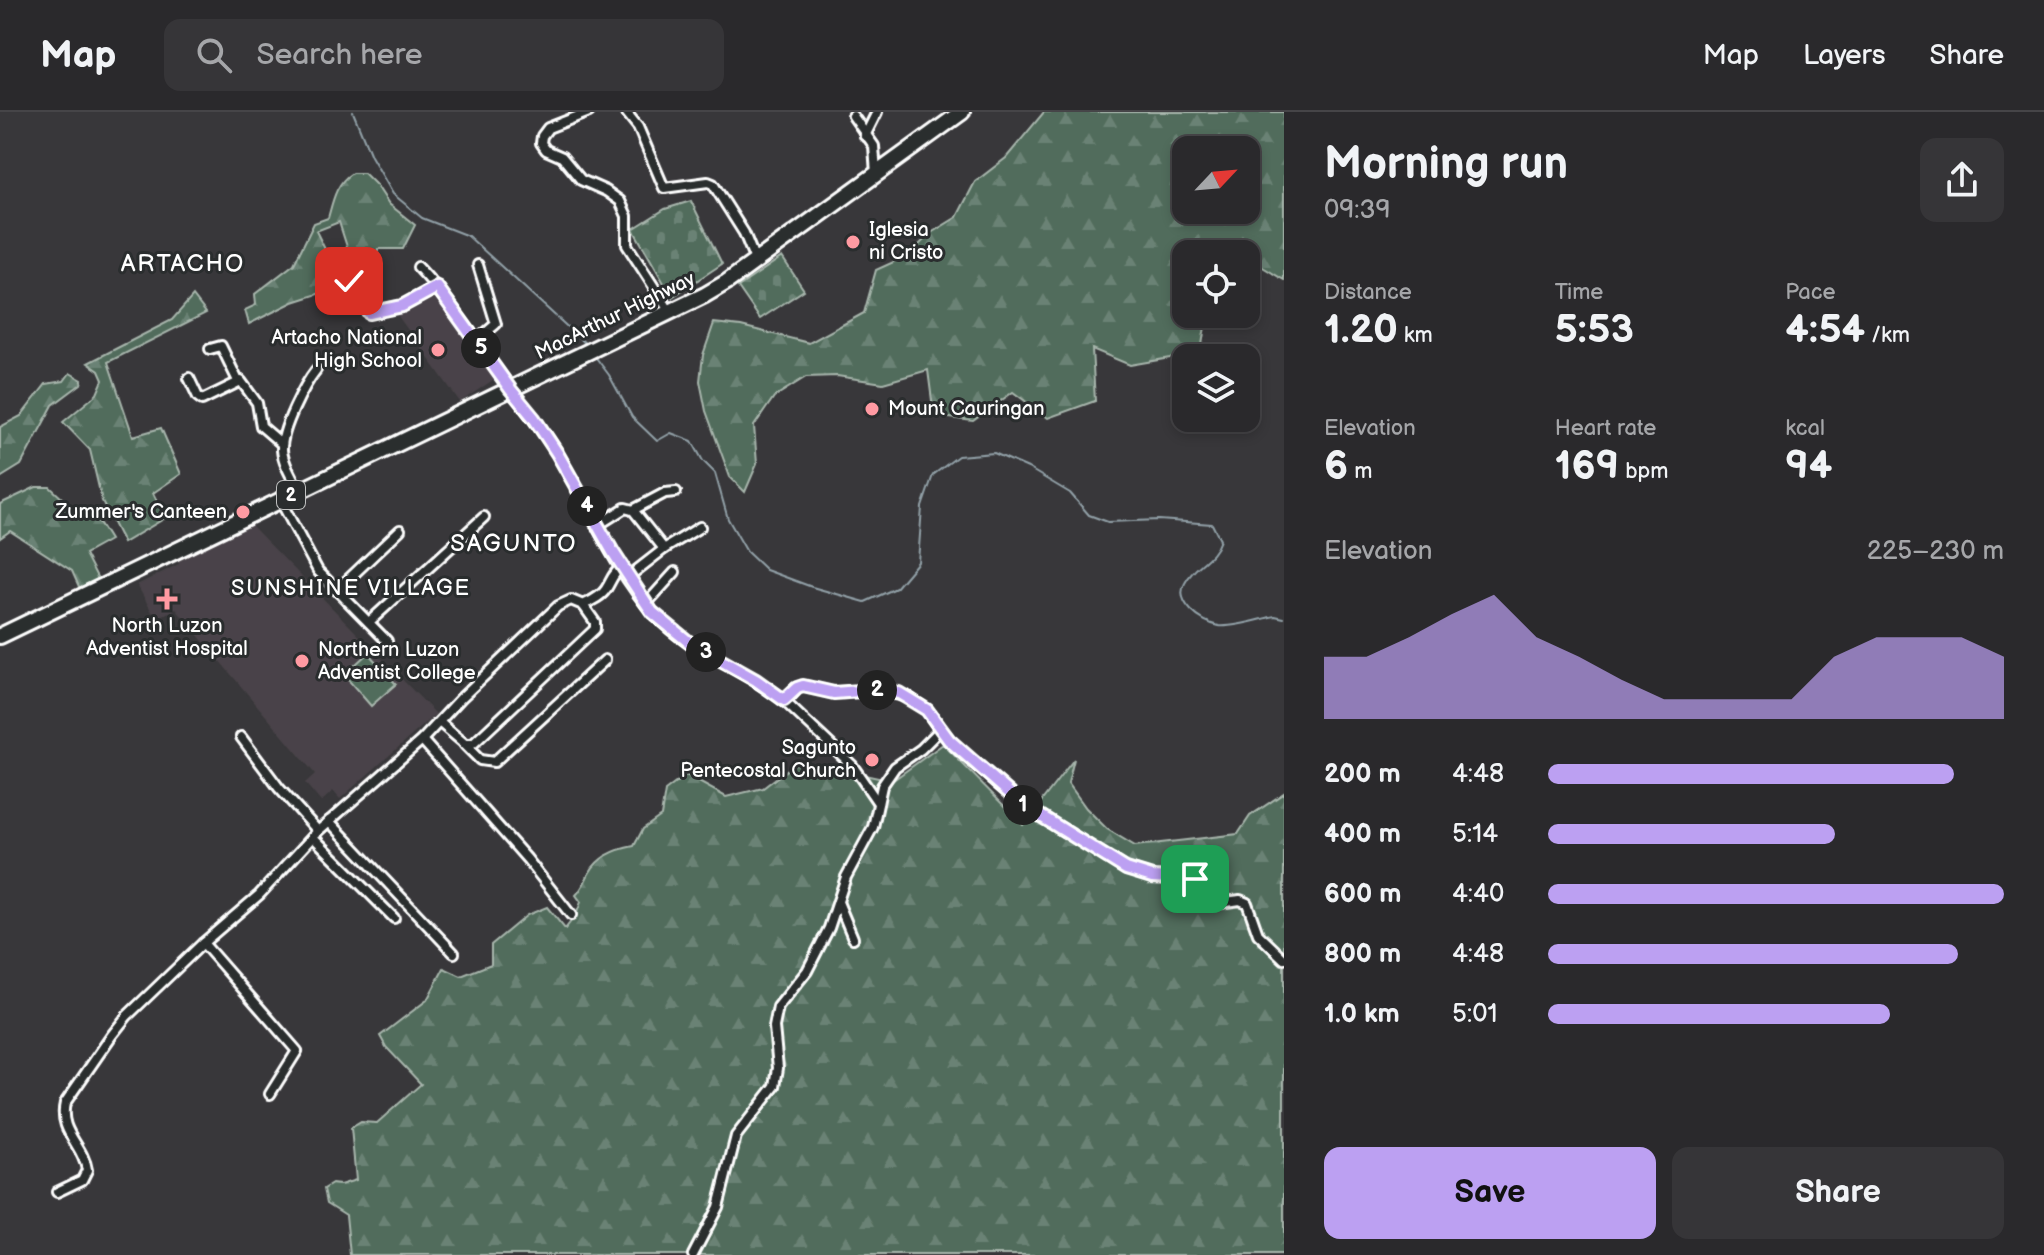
<!DOCTYPE html>
<meta charset="utf-8">
<style>
body{margin:0;font-family:"Balsamiq Sans",sans-serif;background:#363538;color:#f1f3f6;height:100vh;display:flex;flex-direction:column;font-size:30px;white-space:nowrap}
*{box-sizing:border-box;margin:0}
p{font-size:26px;color:#a5a6a9}
.icon{flex:none;width:44px;height:44px;fill:none;stroke:currentColor;stroke-width:2;stroke-linecap:round;stroke-linejoin:round}
.map{position:relative;flex:1;overflow:hidden}
.details{display:flex;flex-direction:column;background:#2a292c;width:760px}
.details>*{flex:none}
.needle{width:52px;rotate:64deg}
.tools{position:absolute;left:1172px;top:24px;display:grid;gap:16px}
.tools a{display:grid;place-items:center;width:88px;height:88px;border-radius:16px;background:#2a292c;box-shadow:0 4px 12px #0003,0 0 0 2px #464548;font-size:40px}
.pin{position:absolute;display:grid;place-items:center;width:68px;height:68px;color:#fff;margin:-34px;border-radius:16px;box-shadow:0 4px 12px #0006}
.km{position:absolute;width:40px;height:40px;margin:-20px;border-radius:50%;background:#222;color:#fff;font-size:22px;line-height:40px;text-align:center}
.round{display:grid;place-items:center;flex:none;width:84px;height:84px;border-radius:16px;background:#363538}
.overview{display:flex;align-items:center;justify-content:space-between;height:136px;padding:0 40px}
h1{font-size:44px;font-weight:700;line-height:60px}
.metrics{display:grid;grid-template-columns:repeat(3,1fr);gap:12px;height:136px;padding:8px 40px}
.metrics div{display:grid;align-content:center}
.metrics b{font-size:40px;font-weight:700}
.metrics small{font-size:22px;font-weight:400}
.metrics p{font-size:22px}
.chart{height:224px;padding:16px 40px}
.chart p{display:flex;justify-content:space-between}
.chart svg{width:100%;height:144px;margin-top:8px;fill:#bca0f2;opacity:.7}
.primary-button{display:flex;gap:16px;margin-top:auto;padding:16px 40px}
.primary-button a{flex:1;height:92px;border-radius:16px;background:#bca0f2;color:#111;font-size:32px;font-weight:700;line-height:92px;text-align:center}
.primary-button a+a{background:#363538;color:#f1f3f6}
ul{padding:0 40px;list-style:none;font-size:26px}
li{display:grid;grid-template-columns:128px 96px 1fr;align-items:center;height:60px}
li i{height:20px;border-radius:10px;background:#bca0f2}
header{display:flex;align-items:center;gap:48px;box-sizing:border-box;height:112px;padding:0 40px;background:#2a292c;border-bottom:2px solid #464548}
header strong{font-size:38px}
nav{display:flex;gap:44px;margin-inline-start:auto;font-size:28px}
.search{width:560px;height:72px;background:#363538;display:flex;align-items:center;gap:20px;box-sizing:border-box;padding:0 28px;border-radius:16px;color:#a5a6a9;font-size:30px}
main{display:flex;flex:1;min-height:0}
.map>svg:first-child{display:block}
.built{fill:#494348}
.forest{fill:url(#forest-firs);stroke:#a8b6ad;stroke-width:2;fill-rule:evenodd}
.cemetery{fill:url(#cemetery-stones);stroke:#a8b6ad;stroke-width:2}
.pitch{fill:#516c5b;stroke:#a8b6ad;stroke-width:2}
.lines{fill:none;stroke-linecap:round;stroke-linejoin:round}
.stream{stroke:#92a1a8;stroke-width:2}
.street-casing{stroke:#fff;stroke-width:14}
.highway-casing{stroke:#fff;stroke-width:20}
.street{stroke:#2a2d2e;stroke-width:8}
.highway{stroke:#2a2d2e;stroke-width:14}
.route-casing{stroke:#fff;stroke-width:16}
.route{stroke:#bca0f2;stroke-width:10}
.poi-dot{fill:#ff9aa2;stroke:#2a2d2e;stroke-width:3}
.labels{text-anchor:middle;dominant-baseline:central;stroke-width:6;stroke-linejoin:round;paint-order:stroke}
.shield{fill:#2a2d2e;stroke:#bfc0c0;stroke-width:2}
.shield-label{font-size:18px;font-weight:bold;fill:#fff}
.poi-label{font-size:20px;fill:#fff;stroke:#2a2d2e;text-anchor:start}
.street-label{font-size:20px;fill:#fff;stroke:#2a2d2e}
.neighbourhood-label{font-size:22px;letter-spacing:2px;fill:#fff;stroke:#2a2d2e}
.quarter-label{font-size:24px;letter-spacing:2px;fill:#fff;stroke:#2a2d2e}
</style>
<header>
<strong>Map</strong>
<div class="search"><svg class="icon" aria-label="search" viewBox="0 0 24 24"><circle cx="10" cy="10" r="6"/><path d="M15 15l6 6"/></svg>Search here</div>
<nav><a>Map</a><a>Layers</a><a>Share</a></nav>
</header>
<main>
<div class="map">
<svg width="1284" height="1143" viewBox="0 0 1284 1143">
<defs>
<pattern id="forest-firs" width="22" height="20" patternUnits="userSpaceOnUse" patternTransform="scale(2)"><rect width="22" height="20" fill="#516c5b"/><path d="M5 1l3.5 6h-7zM16 11l3.5 6h-7z" fill="#6b8274"/></pattern>
<pattern id="cemetery-stones" width="16" height="16" patternUnits="userSpaceOnUse" patternTransform="scale(2)"><rect width="16" height="16" fill="#516c5b"/><path d="M2 7V4a2 2 0 0 1 4 0v3zM10 15v-3a2 2 0 0 1 4 0v3z" fill="#6b8274"/></pattern>
</defs>
<rect width="100%" height="100%" fill="#38373a"/>
<filter id="ink" filterUnits="userSpaceOnUse"><feTurbulence type="fractalNoise" baseFrequency=".0125" numOctaves="2"/><feDisplacementMap in="SourceGraphic" scale="16" xChannelSelector="R" yChannelSelector="G"/><feConvolveMatrix kernelMatrix="1 2 1 2 8 2 1 2 1" color-interpolation-filters="sRGB"/></filter>
<g filter="url(#ink)">
<g class="built">
<polygon points="433,179 437,181 499,264 460,290 395,200"/>
<polygon points="250,412 436,602 340,687 333,679 321,690 305,671 315,662 176,497 161,504 152,500 137,473 179,452 177,448"/>
</g>
<g class="forest">
<path d="M1044,0H1284V168L1261,154L1246,153V142H1186V202H1207L1202,233L1170,246L1130,253L1092,237L1095,289L1048,306L1013,280L973,309L934,304L928,258L883,271L837,264L806,265L774,285L754,314L757,352L745,380L730,365L706,299L700,269L703,243L714,211L741,214L809,231L864,201L876,158L909,143L931,121L957,105L975,70L1006,46ZM1186,38H1246V98H1186Z"/>
<path d="M352,61H364L377,74L389,92L415,113L403,137H378L377,167L371,170L348,138L339,110L316,119L343,174L293,190L249,212L245,198L256,193L255,182L294,152L314,111L328,106C333,88 336,71 352,61Z"/>
<polygon points="193,184 206,201 108,250 133,324 161,316 181,362 153,381 165,406 123,431 102,389 90,338 63,310 97,282 103,268 99,259 88,251 172,208"/>
<polygon points="70,261 82,268 81,272 53,293 21,353 0,366 0,315 21,304 46,272 64,269"/>
<polygon points="36,375 50,375 79,402 92,399 110,428 85,442 99,469 80,477 72,459 10,419 0,426 0,392"/>
<path d="M943,632L1023,713L1074,647L1068,671L1086,696L1107,717L1135,734L1238,722L1250,704L1284,681V1143H350L346,1103L327,1091L324,1077L332,1072L340,1073L356,1068L351,1016L361,1010L377,1011L421,972L386,935L380,924L427,888L444,856L461,864L491,852V833L527,803L547,795L565,817L576,803L581,790L576,783C583,776 585,768 590,760C599,744 617,737 634,734L643,717L661,704L665,679L686,663L726,685L763,676L797,650L813,659L837,657L892,669Z"/>
</g>
<g class="cemetery">
<polygon points="691,89 722,152 672,185 633,117 665,97"/>
<polygon points="782,145 804,178 760,207 738,175"/>
</g>
<polygon class="pitch" points="368,541 396,572 371,594 344,563"/>
<g class="lines">
<g class="stream">
<polyline points="353,0 371,44 393,82 422,106 468,124 586,232"/>
<path d="M594,243L609,263L632,305L657,329L671,321L692,329L703,349L715,361L728,407L747,440L766,458L812,475L865,490L896,476L918,450L922,395L933,363L958,344L994,341L1028,356L1070,381L1089,403L1108,410L1159,408L1212,412L1220,428C1213,449 1195,452 1185,471C1174,490 1201,511 1219,514C1232,516 1261,507 1275,504L1284,506"/>
</g>
<g class="street-casing">
<g id="street">
<polyline points="589,0 548,16 542,24 541,31 546,38 562,45 581,68 606,79 620,89 627,104 627,133 670,200"/>
<polyline points="626,0 638,15 664,76 708,70 713,72 744,121 755,148"/>
<polyline points="853,4 874,34 876,62"/>
<polyline points="865,24 877,0"/>
<polyline points="337,154 369,201 402,194 437,175"/>
<path d="M418,155C451,190 478,232 507,272C523,295 542,316 557,341C589,394 613,457 655,503C690,541 742,556 782,587H788L797,576L803,574L834,581L879,578L908,585L927,598L940,618L960,639L1023,693L1126,757L1152,765L1198,768L1213,792L1240,788L1247,791L1258,822L1284,847"/>
<polyline points="476,229 496,212 478,153"/>
<polyline points="210,237 221,234 238,269"/>
<polyline points="189,266 198,285 202,288 241,269 257,291 261,314 282,332"/>
<path d="M299,379C293,367 283,352 282,338C281,318 304,273 316,258"/>
<polyline points="280,388 318,459 387,529"/>
<polyline points="633,398 664,437 700,415"/>
<polyline points="598,413 625,396 633,398 665,381 676,380"/>
<polyline points="628,465 664,437"/>
<polyline points="337,478 400,418"/>
<polyline points="646,492 675,460"/>
<polyline points="369,510 484,405"/>
<polyline points="782,587 852,653 878,691"/>
<polyline points="439,610 465,632 473,632 595,517 595,510 583,493"/>
<polyline points="241,625 279,676 318,719"/>
<polyline points="422,628 527,747 571,803"/>
<polyline points="465,633 480,648 494,650 605,548"/>
<polyline points="329,709 454,841"/>
<polyline points="313,725 394,806"/>
<polyline points="838,790 853,826"/>
<polyline points="203,831 297,939 270,982"/>
<path d="M57,1080L82,1068L87,1058C83,1032 58,1020 65,991L112,923L127,904L203,831L259,783L318,719L422,628L461,586L558,494L571,488L583,493C591,489 601,485 606,477C612,468 612,462 622,455"/>
<polyline points="693,1143 718,1095 736,1024 775,974 778,956 774,915 778,895 807,859 829,816 846,765 873,715 882,674 895,655 921,637 940,618"/>
</g>
</g>
<g class="highway-casing">
<polyline id="highway" points="0,524 705,183 727,170 962,0"/>
</g>
<use href="#street" class="street"/>
<use href="#highway" class="highway"/>
</g>
</g>
<g class="lines" filter="url(#ink)">
<g class="route-casing">
<polyline id="route" points="349,169 369,201 402,194 437,175 511,278 534,306 557,341 613,440 652,500 690,531 756,568 784,588 797,576 803,574 834,581 873,578 899,581 927,598 949,628 1023,693 1126,757 1152,765 1195,767"/>
</g>
<use href="#route" class="route"/>
</g>
<g class="poi-dot">
<circle cx="853" cy="130" r="8"/>
<circle cx="438" cy="238" r="8"/>
<circle cx="872" cy="297" r="8"/>
<circle cx="243" cy="400" r="8"/>
<path d="M163 475h8v8h8v8h-8v8h-8v-8h-8v-8h8z"/>
<circle cx="302" cy="549" r="8"/>
<circle cx="872" cy="648" r="8"/>
</g>
<g class="labels">
<rect class="shield" x="277" y="369" width="28" height="28" rx="6"/>
<g class="shield-label">
<text x="291" y="383">2</text>
</g>
<g class="poi-label">
<text x="869" y="118">Iglesia<tspan x="869" dy="23">ni Cristo</tspan></text>
<text x="422" y="226" text-anchor="end">Artacho National<tspan x="422" dy="23">High School</tspan></text>
<text x="888" y="297">Mount Cauringan</text>
<text x="227" y="400" text-anchor="end">Zummer's Canteen</text>
<text x="167" y="514" text-anchor="middle">North Luzon<tspan x="167" dy="23">Adventist Hospital</tspan></text>
<text x="318" y="538">Northern Luzon<tspan x="318" dy="23">Adventist College</tspan></text>
<text x="856" y="636" text-anchor="end">Sagunto<tspan x="856" dy="23">Pentecostal Church</tspan></text>
</g>
<g class="street-label">
<text transform="translate(615 204) rotate(-26)">MacArthur Highway</text>
</g>
<g class="neighbourhood-label">
<text x="351" y="476">SUNSHINE VILLAGE</text>
</g>
<g class="quarter-label">
<text x="183" y="151">ARTACHO</text>
<text x="514" y="431">SAGUNTO</text>
</g>
</g>
</svg>
<div class="tools">
<a><svg class="needle" viewBox="-14 -14 28 28"><path d="M0-13l5 13h-10z" fill="#e53935"/><path d="M0 13l5-13h-10z" fill="#a5a6a9"/></svg></a>
<a><svg class="icon" aria-label="locate" viewBox="0 0 24 24"><circle cx="12" cy="12" r="6"/><path d="M12 2v4M12 18v4M2 12h4M18 12h4"/></svg></a>
<a><svg class="icon" aria-label="layers" viewBox="0 0 24 24"><path d="M12 4l9 5-9 5-9-5zM3 14l9 5 9-5"/></svg></a>
</div>
<div class="pin" style="left:1195px;top:767px;background:#1e9e55"><svg class="icon" aria-label="arrive" viewBox="0 0 24 24"><path d="M6 21V4h12l-3 4 3 4H6"/></svg></div>
<div class="pin" style="left:349px;top:169px;background:#d93025"><svg class="icon" aria-label="check" viewBox="0 0 24 24"><path d="M5 12l5 5 9-10"/></svg></div>
<b class="km" style="left:1023px;top:693px">1</b>
<b class="km" style="left:877px;top:578px">2</b>
<b class="km" style="left:706px;top:540px">3</b>
<b class="km" style="left:587px;top:394px">4</b>
<b class="km" style="left:481px;top:236px">5</b>
</div>
<section class="details">
<div class="overview"><div><h1>Morning run</h1><p>09:39</p></div><a class="round"><svg class="icon" aria-label="share" viewBox="0 0 24 24"><path d="M12 15V3M7 8l5-5 5 5M5 13v7h14v-7"/></svg></a></div>
<div class="metrics">
<div><p>Distance</p><b>1.20<small> km</small></b></div>
<div><p>Time</p><b>5:53</b></div>
<div><p>Pace</p><b>4:54<small> /km</small></b></div>
</div>
<div class="metrics">
<div><p>Elevation</p><b>6<small> m</small></b></div>
<div><p>Heart rate</p><b>169<small> bpm</small></b></div>
<div><p>kcal</p><b>94</b></div>
</div>
<div class="chart"><p><span>Elevation</span>225–230 m</p>
<svg viewBox="0 0 160 44" preserveAspectRatio="none"><path d="M0 44V25L10 25L20 19L30 12L40 6L50 19L60 25L70 32L80 38L90 38L100 38L110 38L120 25L130 19L140 19L150 19L160 25V44z"/></svg>
</div>
<ul>
<li><b>200 m</b>4:48<i style="width:89%"></i></li>
<li><b>400 m</b>5:14<i style="width:63%"></i></li>
<li><b>600 m</b>4:40<i style="width:100%"></i></li>
<li><b>800 m</b>4:48<i style="width:90%"></i></li>
<li><b>1.0 km</b>5:01<i style="width:75%"></i></li>
</ul>
<div class="primary-button"><a>Save</a><a>Share</a></div>
</section>
</main>
